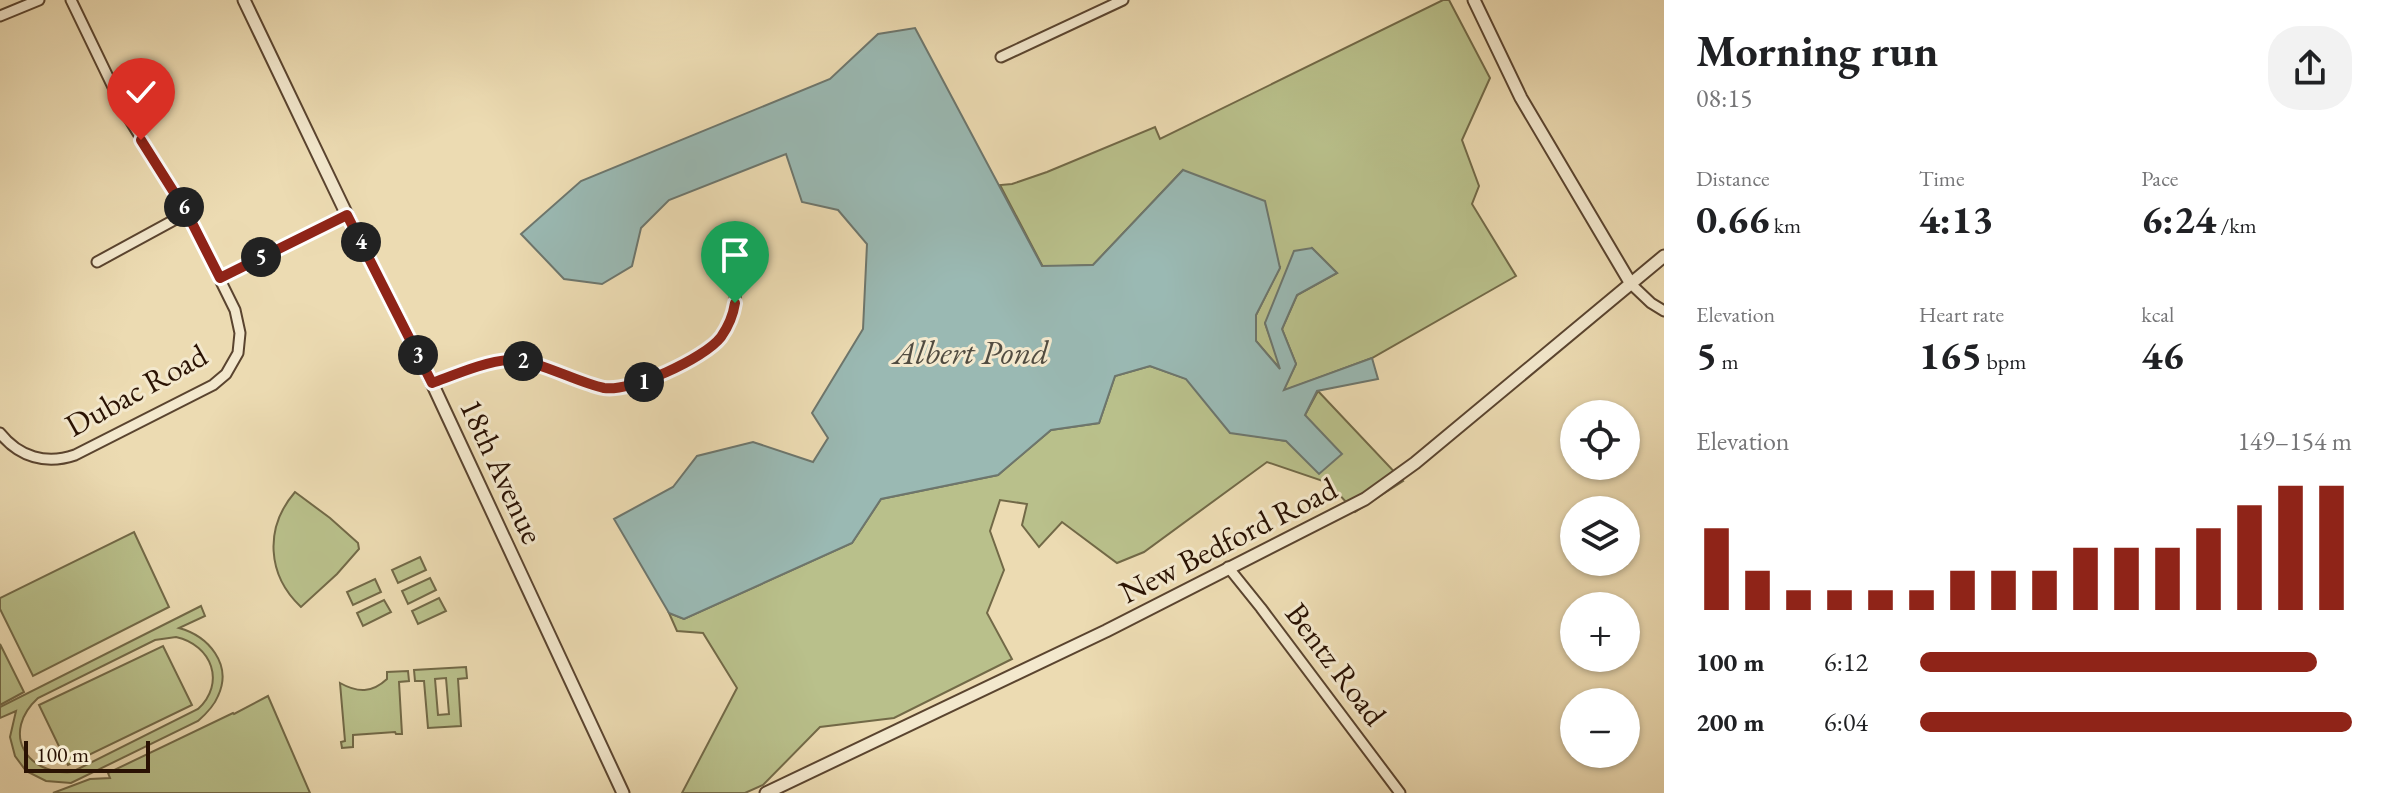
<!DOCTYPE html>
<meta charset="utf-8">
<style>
body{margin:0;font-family:"EB Garamond",serif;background:#f2f2f2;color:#202124;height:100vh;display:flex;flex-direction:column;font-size:30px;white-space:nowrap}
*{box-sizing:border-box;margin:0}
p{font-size:26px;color:#757577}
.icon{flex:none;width:44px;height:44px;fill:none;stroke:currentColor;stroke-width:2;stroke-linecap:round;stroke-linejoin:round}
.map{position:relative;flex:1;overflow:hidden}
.drawer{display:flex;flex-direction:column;background:#fff;width:720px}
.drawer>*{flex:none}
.tools{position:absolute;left:1560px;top:400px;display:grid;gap:16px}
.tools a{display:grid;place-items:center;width:80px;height:80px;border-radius:50%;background:#fff;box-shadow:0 2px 6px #0004;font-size:40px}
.scale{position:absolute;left:24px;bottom:20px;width:126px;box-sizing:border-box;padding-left:8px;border:4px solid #2a1203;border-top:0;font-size:22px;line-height:28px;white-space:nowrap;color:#2a1203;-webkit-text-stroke:6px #f3e8cd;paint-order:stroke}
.pin{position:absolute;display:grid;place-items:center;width:68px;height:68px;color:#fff;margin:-82px -34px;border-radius:50% 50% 50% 0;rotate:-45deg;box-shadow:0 0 8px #0007}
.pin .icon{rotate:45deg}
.km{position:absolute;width:40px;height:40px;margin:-20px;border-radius:50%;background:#222;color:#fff;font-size:22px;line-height:40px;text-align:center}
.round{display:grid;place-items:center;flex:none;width:84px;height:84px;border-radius:32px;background:#f2f2f2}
.overview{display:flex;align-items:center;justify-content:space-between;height:136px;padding:0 32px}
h1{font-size:44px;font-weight:700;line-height:60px}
.metrics{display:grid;grid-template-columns:repeat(3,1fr);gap:12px;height:136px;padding:8px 32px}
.metrics div{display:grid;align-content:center}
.metrics b{font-size:40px;font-weight:700}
.metrics small{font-size:22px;font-weight:400}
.metrics p{font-size:22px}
.chart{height:224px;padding:16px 32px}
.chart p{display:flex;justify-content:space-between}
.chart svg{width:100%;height:144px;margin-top:8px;stroke:#8f2418;stroke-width:6}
ul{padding:0 32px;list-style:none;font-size:26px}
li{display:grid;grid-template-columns:128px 96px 1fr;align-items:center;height:60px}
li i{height:20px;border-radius:10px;background:#8f2418}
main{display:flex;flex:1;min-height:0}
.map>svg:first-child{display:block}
.green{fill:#b9c08b;stroke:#726947;stroke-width:2;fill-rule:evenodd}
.water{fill:#9ab9b3;stroke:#6d766d;stroke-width:2}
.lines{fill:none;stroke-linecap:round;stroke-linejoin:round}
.minor-casing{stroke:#5a442f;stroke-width:13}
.tertiary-casing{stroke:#5a442f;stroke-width:15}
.minor{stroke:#f3e8cd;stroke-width:9}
.tertiary{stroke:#f3e8cd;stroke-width:11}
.route-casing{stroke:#fff;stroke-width:16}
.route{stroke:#8f2418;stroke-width:10}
.labels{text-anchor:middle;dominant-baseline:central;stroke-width:6;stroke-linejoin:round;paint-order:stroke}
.street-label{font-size:32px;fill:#2a1203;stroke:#f3e8cd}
.water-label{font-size:34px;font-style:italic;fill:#514c41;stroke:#f3e8cd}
</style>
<main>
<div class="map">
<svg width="1664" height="793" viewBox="0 0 1664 793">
<rect width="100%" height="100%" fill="#ecdbb2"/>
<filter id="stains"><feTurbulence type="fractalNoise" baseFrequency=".0025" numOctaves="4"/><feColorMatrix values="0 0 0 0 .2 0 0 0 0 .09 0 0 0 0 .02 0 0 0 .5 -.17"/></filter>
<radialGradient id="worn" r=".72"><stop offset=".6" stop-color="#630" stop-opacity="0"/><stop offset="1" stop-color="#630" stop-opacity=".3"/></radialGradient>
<g class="green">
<polygon points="1443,0 1449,0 1490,78 1462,140 1479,186 1472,204 1516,276 1372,358 1283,391 1296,364 1282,329 1297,295 1337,273 1312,248 1265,323 1282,371 1256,341 1256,315 1280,267 1183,170 1093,265 1043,267 1000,185 1012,184 1047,172 1155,127 1160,139"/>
<polygon points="1150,366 1187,379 1230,432 1286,441 1305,415 1318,391 1403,481 1355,512 1329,483 1267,462 1144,552 1117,563 1062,522 1039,547 1022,525 1027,504 1000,500 990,531 1004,570 987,613 1012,659 894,718 820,727 763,785 745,793 682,793 737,688 703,633 677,631 669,613 684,619 852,543 881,499 998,475 1051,430 1099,423 1115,376"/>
<path d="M295,492L330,518L358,543L359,549L337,574L301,607C267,575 264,528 295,492Z"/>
<polygon points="134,532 169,607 33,676 0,609 0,598"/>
<polygon points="420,557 426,570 398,583 392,570"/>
<polygon points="430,578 436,590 408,604 402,591"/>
<polygon points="375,579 381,592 353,605 347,592"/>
<polygon points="439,598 446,611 418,624 412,611"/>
<polygon points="384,600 391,612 363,626 357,613"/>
<path d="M201,606L205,616L179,628C208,636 233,664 218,696C214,706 206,714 198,721L71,783L46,781L26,771L15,756L10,737L16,711L0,718V707ZM176,637C212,645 226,683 198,709L72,772C25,775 1,732 38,698L155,640Z"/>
<polygon points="0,644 24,692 0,705"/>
<polygon points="163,646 192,705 68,765 39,705"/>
<path d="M466,667L467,678L458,679L461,726L428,728L424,681H415L414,670ZM446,678L449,714L438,715L435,679Z"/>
<path d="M408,671L409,681L399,682L402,734H396L395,732L353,735V747L342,748L341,742L345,741L340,683C358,693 372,693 387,679V672Z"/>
<polygon points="268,696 310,793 53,793 90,779 110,778 108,773 233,713 234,714"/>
</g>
<polygon class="water" points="915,28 1042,266 1093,265 1183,170 1265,201 1280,268 1256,315 1256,341 1280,369 1265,323 1294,251 1312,248 1337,273 1297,295 1282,329 1296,364 1284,390 1372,358 1378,379 1317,391 1305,415 1342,454 1319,474 1286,441 1230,433 1186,379 1150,366 1115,376 1099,423 1051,430 998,475 881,499 852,543 684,619 669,613 614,519 673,487 697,456 753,442 813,462 828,438 812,413 863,329 867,244 838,210 802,202 786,154 669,200 641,228 632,266 602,284 564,279 521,234 581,181 830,79 878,34"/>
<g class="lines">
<g class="minor-casing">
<g id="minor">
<polyline points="0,16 39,0"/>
<polyline points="1001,57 1123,0"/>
<polyline points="97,262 187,213"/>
<polyline points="220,278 347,215"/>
<polyline points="1631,284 1651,303 1664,311"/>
<path d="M432,383C454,375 485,361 508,360C538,358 573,381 603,387C636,394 714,355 729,324C737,307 735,288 737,269"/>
<path d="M0,433C19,457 46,465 75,455L213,385L226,374L238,353L240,333L235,310L187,213L125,112L71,0"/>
<polyline points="1228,567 1261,608 1400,793"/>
</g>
</g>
<g class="tertiary-casing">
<g id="tertiary">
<polyline points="244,0 347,215 432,383 623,793"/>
<polyline points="1474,0 1521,98 1631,284"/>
<polyline points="766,793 1106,631 1365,499 1415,463 1664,256"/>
</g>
</g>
<use href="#minor" class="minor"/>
<use href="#tertiary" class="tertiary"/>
</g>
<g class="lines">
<g class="route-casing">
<path id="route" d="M141,140L187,213L220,278L347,215L432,383C454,375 486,361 509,360C537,359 575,382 604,388C631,392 704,359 721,337C728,327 733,316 735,303"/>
</g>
<use href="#route" class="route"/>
</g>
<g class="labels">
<g class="street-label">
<text transform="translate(136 390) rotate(-29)">Dubac Road</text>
<text transform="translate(502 471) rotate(65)">18th Avenue</text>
<text transform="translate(1228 540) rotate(-27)">New Bedford Road</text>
<text transform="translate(1336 664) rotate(53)">Bentz Road</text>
</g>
<g class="water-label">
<text x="971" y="352">Albert Pond</text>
</g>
</g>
<rect width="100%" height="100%" filter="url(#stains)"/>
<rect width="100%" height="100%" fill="url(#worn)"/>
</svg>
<div class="tools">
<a><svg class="icon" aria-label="locate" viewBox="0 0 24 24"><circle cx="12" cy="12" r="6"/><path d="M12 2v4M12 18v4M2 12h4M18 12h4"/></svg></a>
<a><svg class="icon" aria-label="layers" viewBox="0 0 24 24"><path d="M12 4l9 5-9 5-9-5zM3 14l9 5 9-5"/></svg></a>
<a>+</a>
<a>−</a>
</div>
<div class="scale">100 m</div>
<div class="pin" style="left:735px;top:303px;background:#1e9e55"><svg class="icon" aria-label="arrive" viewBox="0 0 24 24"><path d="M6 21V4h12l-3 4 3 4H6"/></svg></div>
<div class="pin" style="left:141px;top:140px;background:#d93025"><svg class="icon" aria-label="check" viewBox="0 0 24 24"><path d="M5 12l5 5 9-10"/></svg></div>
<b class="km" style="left:644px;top:382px">1</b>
<b class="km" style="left:523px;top:361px">2</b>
<b class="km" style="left:418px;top:355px">3</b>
<b class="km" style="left:361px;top:242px">4</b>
<b class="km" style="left:261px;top:257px">5</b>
<b class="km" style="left:184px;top:207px">6</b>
</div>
<section class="drawer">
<div class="overview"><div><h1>Morning run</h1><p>08:15</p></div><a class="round"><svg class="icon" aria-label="share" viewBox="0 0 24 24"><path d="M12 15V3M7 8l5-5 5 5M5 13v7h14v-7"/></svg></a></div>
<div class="metrics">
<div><p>Distance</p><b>0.66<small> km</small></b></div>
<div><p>Time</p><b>4:13</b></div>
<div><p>Pace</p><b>6:24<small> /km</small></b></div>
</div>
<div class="metrics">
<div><p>Elevation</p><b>5<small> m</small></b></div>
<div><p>Heart rate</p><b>165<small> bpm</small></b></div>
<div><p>kcal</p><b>46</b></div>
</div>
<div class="chart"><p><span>Elevation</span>149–154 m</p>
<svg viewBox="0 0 160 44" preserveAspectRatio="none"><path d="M5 44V19M15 44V32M25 44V38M35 44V38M45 44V38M55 44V38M65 44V32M75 44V32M85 44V32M95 44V25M105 44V25M115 44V25M125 44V19M135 44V12M145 44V6M155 44V6"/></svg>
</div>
<ul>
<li><b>100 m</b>6:12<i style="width:92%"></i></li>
<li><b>200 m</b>6:04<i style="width:100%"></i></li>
</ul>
</section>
</main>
